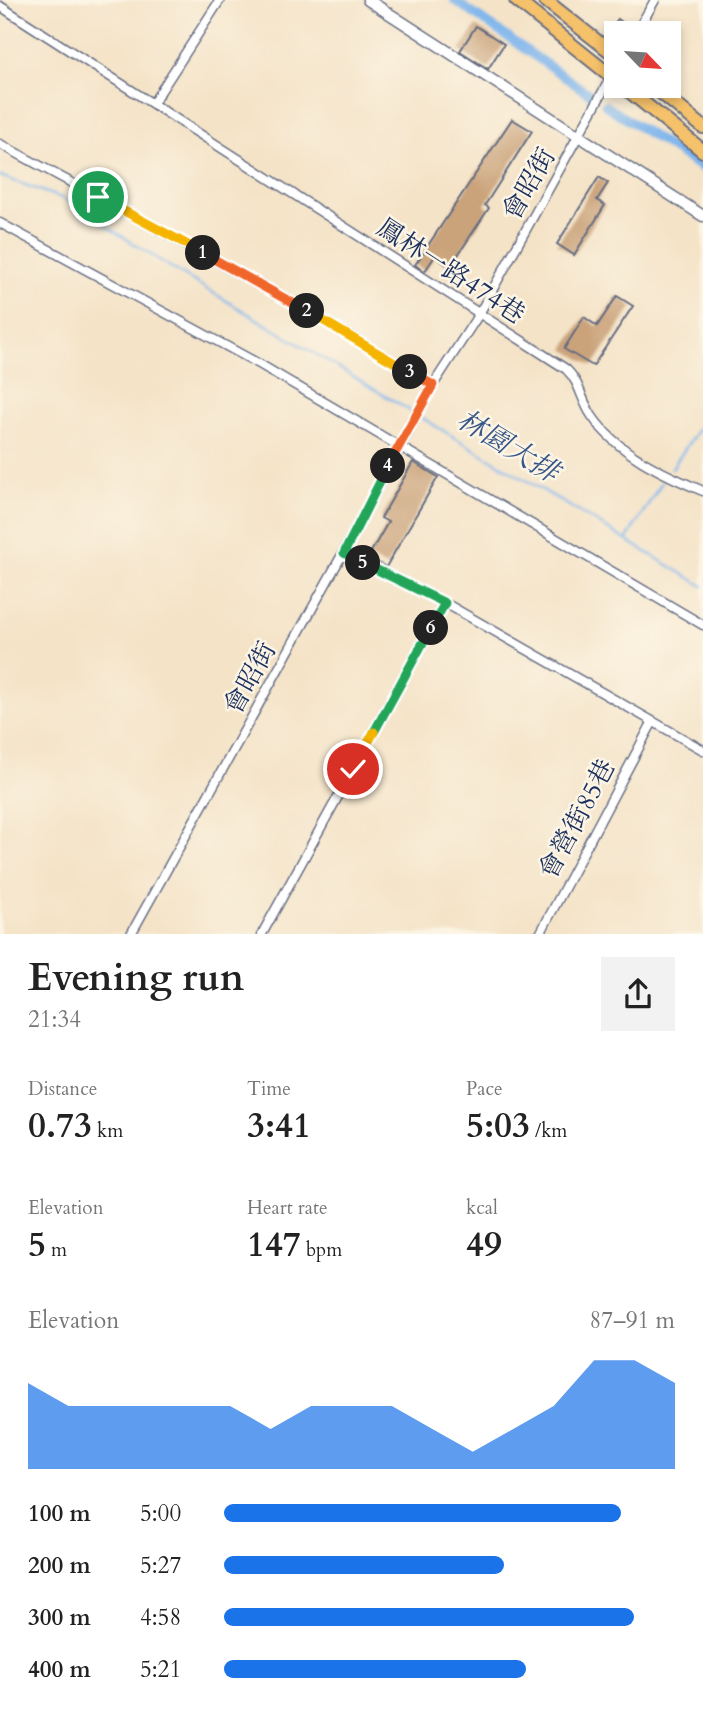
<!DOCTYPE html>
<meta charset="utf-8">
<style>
body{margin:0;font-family:Cardo,"Noto Serif TC",serif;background:#f2f2f2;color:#222;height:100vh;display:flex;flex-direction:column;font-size:26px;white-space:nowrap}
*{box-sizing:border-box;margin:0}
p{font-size:23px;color:#767676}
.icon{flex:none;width:38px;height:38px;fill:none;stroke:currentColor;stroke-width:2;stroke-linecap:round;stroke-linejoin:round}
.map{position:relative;height:934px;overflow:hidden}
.side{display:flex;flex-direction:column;background:#fff;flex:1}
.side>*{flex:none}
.needle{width:46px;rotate:115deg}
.buttons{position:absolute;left:604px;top:21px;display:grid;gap:14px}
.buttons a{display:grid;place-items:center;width:77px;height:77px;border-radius:0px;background:#fff;box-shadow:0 4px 10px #0003;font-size:35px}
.pin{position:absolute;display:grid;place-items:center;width:60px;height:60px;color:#fff;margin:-30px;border:4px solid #fff;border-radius:50%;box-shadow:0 2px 7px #0007}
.km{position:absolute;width:35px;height:35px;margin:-18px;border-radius:50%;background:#222;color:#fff;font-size:19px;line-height:35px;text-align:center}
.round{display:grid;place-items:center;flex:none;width:74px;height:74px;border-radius:0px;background:#f2f2f2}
.summary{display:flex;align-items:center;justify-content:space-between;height:119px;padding:0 28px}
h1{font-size:38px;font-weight:700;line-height:52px}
.metrics{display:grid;grid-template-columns:repeat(3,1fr);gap:10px;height:119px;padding:7px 28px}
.metrics div{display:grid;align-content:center}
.metrics b{font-size:35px;font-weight:700}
.metrics small{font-size:19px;font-weight:400}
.metrics p{font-size:19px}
.chart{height:196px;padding:14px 28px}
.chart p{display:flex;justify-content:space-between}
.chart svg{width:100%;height:126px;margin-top:7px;fill:#1a73e8;opacity:.7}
ul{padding:0 28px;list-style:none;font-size:23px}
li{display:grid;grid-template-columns:112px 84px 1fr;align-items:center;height:52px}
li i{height:18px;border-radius:9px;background:#1a73e8}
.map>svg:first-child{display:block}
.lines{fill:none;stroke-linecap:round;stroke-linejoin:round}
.stream{stroke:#7bb4ec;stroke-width:2.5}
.canal{stroke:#7bb4ec;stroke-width:9}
.building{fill:#caa37a}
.minor-casing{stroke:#676e83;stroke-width:11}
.tertiary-casing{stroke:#676e83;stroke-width:13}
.primary-casing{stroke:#676e83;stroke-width:16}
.minor{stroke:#fff;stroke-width:8}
.tertiary{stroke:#fff;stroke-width:10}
.primary{stroke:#f5c16b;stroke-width:12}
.split-1-casing{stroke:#fff;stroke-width:14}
.split-2-casing{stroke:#fff;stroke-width:14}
.split-3-casing{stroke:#fff;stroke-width:14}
.split-4-casing{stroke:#fff;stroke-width:14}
.split-5-casing{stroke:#fff;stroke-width:14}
.split-6-casing{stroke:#fff;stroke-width:14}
.split-7-casing{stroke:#fff;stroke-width:14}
.split-8-casing{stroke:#fff;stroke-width:14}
.split-1{stroke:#f5b400;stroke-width:9}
.split-2{stroke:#f0652b;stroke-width:9}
.split-3{stroke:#f5b400;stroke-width:9}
.split-4{stroke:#f0652b;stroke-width:9}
.split-5{stroke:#22a559;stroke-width:9}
.split-6{stroke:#22a559;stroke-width:9}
.split-7{stroke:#22a559;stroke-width:9}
.split-8{stroke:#f5b400;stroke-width:9}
.labels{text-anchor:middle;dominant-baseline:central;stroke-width:5;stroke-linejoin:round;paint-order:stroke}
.street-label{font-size:26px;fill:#1b2f5e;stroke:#fcf5e5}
.water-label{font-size:28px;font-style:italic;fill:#385789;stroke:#fcf5e5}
</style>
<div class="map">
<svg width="703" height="934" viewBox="0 0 703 934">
<rect width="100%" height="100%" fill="#fcf5e5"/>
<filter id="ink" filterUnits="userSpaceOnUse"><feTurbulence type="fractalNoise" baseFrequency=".0143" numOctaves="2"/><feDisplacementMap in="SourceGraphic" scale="14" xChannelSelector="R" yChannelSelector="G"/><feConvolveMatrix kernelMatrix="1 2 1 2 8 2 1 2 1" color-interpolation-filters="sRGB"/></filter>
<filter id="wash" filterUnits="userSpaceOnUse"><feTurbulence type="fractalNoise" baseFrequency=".00686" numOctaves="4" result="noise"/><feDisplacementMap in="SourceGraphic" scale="28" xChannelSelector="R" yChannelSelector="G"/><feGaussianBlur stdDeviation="1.57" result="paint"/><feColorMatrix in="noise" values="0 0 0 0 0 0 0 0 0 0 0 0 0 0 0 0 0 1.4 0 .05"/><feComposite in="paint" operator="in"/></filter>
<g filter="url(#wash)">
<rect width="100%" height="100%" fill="#f4e3c7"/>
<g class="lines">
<g class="stream">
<polyline points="0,176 64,199 175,270 703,586"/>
<polyline points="672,468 703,422"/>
<polyline points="626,540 662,482"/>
</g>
<g class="canal">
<polyline points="454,0 592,96"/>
<polyline points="605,105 703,169"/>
</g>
</g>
<g id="blocks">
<g class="building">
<polygon points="618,19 630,28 625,33 616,33 616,42 606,34"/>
<polygon points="476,26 504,44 488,69 460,51"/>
<polygon points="512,119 532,131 485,205 489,208 450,267 435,256 425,271 415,265"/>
<polygon points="599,177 608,183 597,200 605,205 574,255 557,244"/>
<polygon points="617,296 633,306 593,366 564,349 584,317 597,326"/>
<polygon points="413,462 438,477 386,567 368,557 388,522 381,518"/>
</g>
</g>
</g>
<g filter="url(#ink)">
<use href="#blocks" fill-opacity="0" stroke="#676e83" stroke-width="2"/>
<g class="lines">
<g class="minor-casing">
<g id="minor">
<path d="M0,6L566,369C580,382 581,400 592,416C617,453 663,474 703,491"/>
<polyline points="636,33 655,0"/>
<polyline points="153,103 220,0"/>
<polyline points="0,144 304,309 433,385"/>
<polyline points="0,223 261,365 703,625"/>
<polyline points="445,603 703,750"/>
<polyline points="131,934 343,553 433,385 479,314 616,68"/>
<polyline points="262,934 445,603 343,553"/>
<polyline points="540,934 652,723"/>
</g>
</g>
<g class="tertiary-casing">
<polyline id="tertiary" points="368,0 703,216"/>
</g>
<g class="primary-casing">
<g id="primary">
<polyline points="516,0 616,80"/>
<polyline points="545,0 616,56"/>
<polyline points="623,86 703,151"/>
<polyline points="653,86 703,127"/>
</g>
</g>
<use href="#minor" class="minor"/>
<use href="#tertiary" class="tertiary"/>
<use href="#primary" class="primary"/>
</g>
</g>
<g class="lines" filter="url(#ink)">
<g class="split-1-casing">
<polyline id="split-1" points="98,197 203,253"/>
</g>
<g class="split-2-casing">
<polyline id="split-2" points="203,253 307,311"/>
</g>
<g class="split-3-casing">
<polyline id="split-3" points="307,311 410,372"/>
</g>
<g class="split-4-casing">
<polyline id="split-4" points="388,466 433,385 410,372"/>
</g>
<g class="split-5-casing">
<polyline id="split-5" points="363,563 344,553 388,466"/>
</g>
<g class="split-6-casing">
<polyline id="split-6" points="363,563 445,603 431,628"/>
</g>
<g class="split-7-casing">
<polyline id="split-7" points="374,732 431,628"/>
</g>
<g class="split-8-casing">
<polyline id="split-8" points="353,769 374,732"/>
</g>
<use href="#split-1" class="split-1"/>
<use href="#split-2" class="split-2"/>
<use href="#split-3" class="split-3"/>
<use href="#split-4" class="split-4"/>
<use href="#split-5" class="split-5"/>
<use href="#split-6" class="split-6"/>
<use href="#split-7" class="split-7"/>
<use href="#split-8" class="split-8"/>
</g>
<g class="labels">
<g class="street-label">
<text transform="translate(529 184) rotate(-60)">會昭街</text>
<text transform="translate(451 271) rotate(33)">鳳林一路474巷</text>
<text transform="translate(250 678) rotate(-61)">會昭街</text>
<text transform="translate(577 819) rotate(-62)">會營街85巷</text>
</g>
<g class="water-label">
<text transform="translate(508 446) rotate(31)">林園大排</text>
</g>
</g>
</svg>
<div class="buttons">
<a><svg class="needle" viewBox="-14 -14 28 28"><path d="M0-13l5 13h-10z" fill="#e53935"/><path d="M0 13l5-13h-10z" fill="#767676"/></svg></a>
</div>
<div class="pin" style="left:98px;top:197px;background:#1e9e55"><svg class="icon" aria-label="arrive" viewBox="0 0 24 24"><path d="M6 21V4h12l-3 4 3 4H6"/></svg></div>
<div class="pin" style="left:353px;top:769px;background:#d93025"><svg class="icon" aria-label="check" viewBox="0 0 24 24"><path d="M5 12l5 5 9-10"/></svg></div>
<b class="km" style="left:203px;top:253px">1</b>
<b class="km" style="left:307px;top:311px">2</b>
<b class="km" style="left:410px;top:372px">3</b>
<b class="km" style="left:388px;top:466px">4</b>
<b class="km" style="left:363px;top:563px">5</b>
<b class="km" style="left:431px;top:628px">6</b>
</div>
<section class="side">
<div class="summary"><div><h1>Evening run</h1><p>21:34</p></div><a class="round"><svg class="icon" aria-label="share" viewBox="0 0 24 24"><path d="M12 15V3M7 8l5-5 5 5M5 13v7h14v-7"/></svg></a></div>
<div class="metrics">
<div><p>Distance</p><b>0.73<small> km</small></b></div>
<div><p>Time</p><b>3:41</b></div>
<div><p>Pace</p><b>5:03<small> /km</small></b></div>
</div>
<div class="metrics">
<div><p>Elevation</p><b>5<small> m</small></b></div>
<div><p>Heart rate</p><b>147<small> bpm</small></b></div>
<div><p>kcal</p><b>49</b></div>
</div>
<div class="chart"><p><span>Elevation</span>87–91 m</p>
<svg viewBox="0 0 160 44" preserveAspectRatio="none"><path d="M0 44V14L10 22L20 22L30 22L40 22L50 22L60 30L70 22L80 22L90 22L100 30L110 38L120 30L130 22L140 6L150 6L160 14V44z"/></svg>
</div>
<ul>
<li><b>100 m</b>5:00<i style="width:88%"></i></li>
<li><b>200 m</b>5:27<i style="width:62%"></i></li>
<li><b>300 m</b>4:58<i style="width:91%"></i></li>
<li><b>400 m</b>5:21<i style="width:67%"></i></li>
</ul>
</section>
